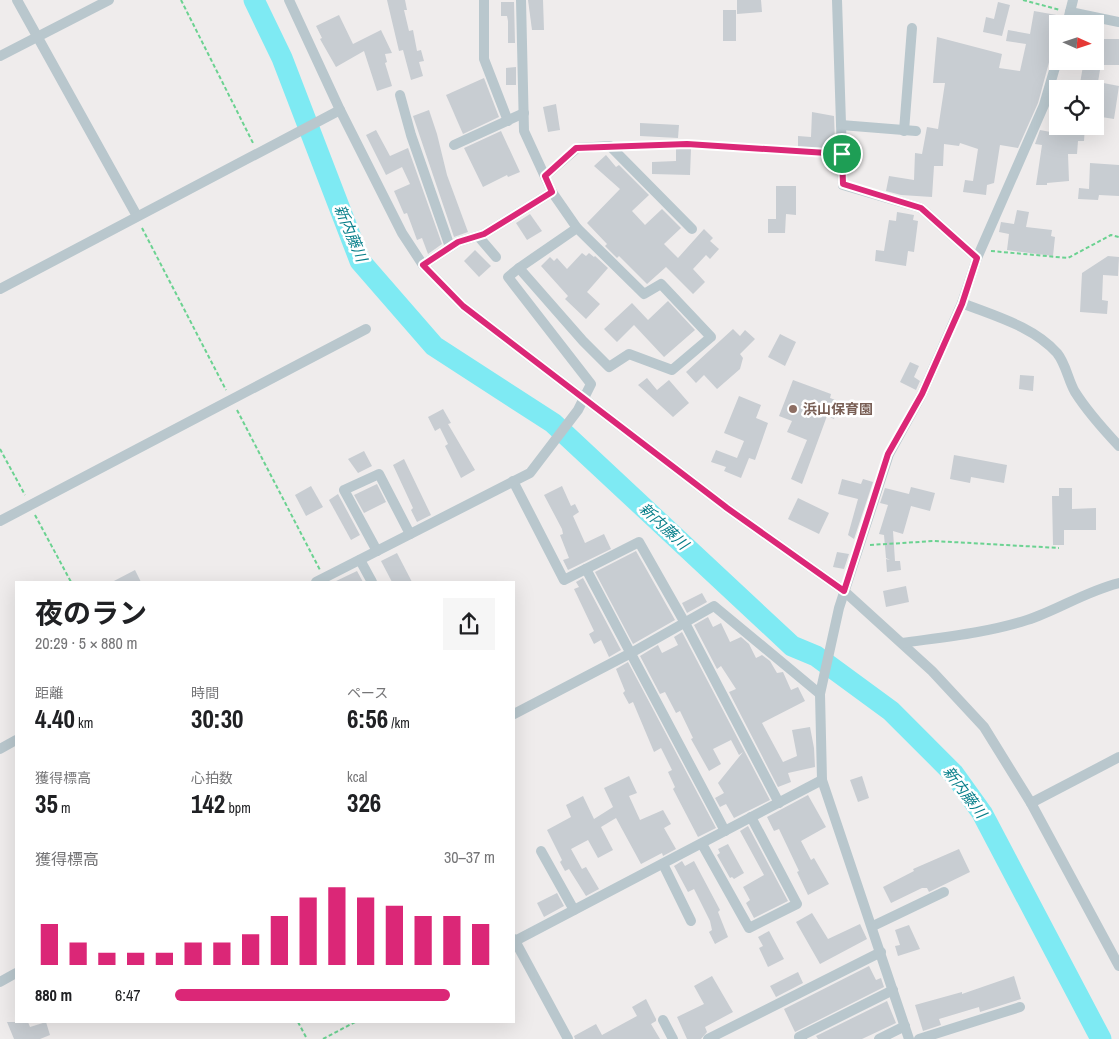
<!DOCTYPE html>
<html lang="ja">
<meta charset="utf-8">
<style>
body{margin:0;font-family:"Archivo Narrow","Noto Sans JP",sans-serif;background:#f6f6f6;color:#202124;height:100vh;display:flex;flex-direction:column;font-size:19px;white-space:nowrap}
*{box-sizing:border-box;margin:0}
p{font-size:16px;color:#757577}
.icon{flex:none;width:28px;height:28px;fill:none;stroke:currentColor;stroke-width:2;stroke-linecap:round;stroke-linejoin:round}
.map{position:relative;flex:1;overflow:hidden}
.drawer{position:absolute;left:15px;top:581px;width:500px;height:442px;display:flex;flex-direction:column;background:#fff;border-radius:0px;box-shadow:0 5px 20px #0002}
.drawer>*{flex:none}
.needle{width:32px;rotate:93deg}
.tools{position:absolute;left:1049px;top:15px;display:grid;gap:10px}
.tools a{display:grid;place-items:center;width:55px;height:55px;border-radius:0px;background:#fff;box-shadow:0 5px 20px #0002;font-size:25px}
.pin{position:absolute;display:grid;place-items:center;width:42px;height:42px;color:#fff;margin:-21px;border:2px solid #fff;border-radius:50%;box-shadow:0 1px 5px #0007}
.round{display:grid;place-items:center;flex:none;width:52px;height:52px;border-radius:0px;background:#f6f6f6}
.headline{display:flex;align-items:center;justify-content:space-between;height:85px;padding:0 20px}
h1{font-size:28px;font-weight:700;line-height:38px}
.figures{display:grid;grid-template-columns:repeat(3,1fr);gap:8px;height:85px;padding:5px 20px}
.figures div{display:grid;align-content:center}
.figures b{font-size:25px;font-weight:700}
.figures small{font-size:14px;font-weight:400}
.figures p{font-size:14px}
.chart{height:140px;padding:10px 20px}
.chart p{display:flex;justify-content:space-between}
.chart svg{width:100%;height:90px;margin-top:5px;stroke:#db2777;stroke-width:6}
ul{padding:0 20px;list-style:none;font-size:16px}
li{display:grid;grid-template-columns:80px 60px 1fr;align-items:center;height:38px}
li i{height:12px;border-radius:6px;background:#db2777}
.map>svg:first-child{display:block}
.lines{fill:none;stroke-linecap:round;stroke-linejoin:round}
.river{stroke:#7eeaf3;stroke-width:21}
.building{fill:#c8cdd2}
.path{stroke:#6bd291;stroke-width:2;stroke-dasharray:4 2.5;stroke-linecap:butt}
.street{stroke:#b9c7cd;stroke-width:10}
.route-casing{stroke:#fff;stroke-width:10}
.route{stroke:#db2777;stroke-width:6}
.education-dot{fill:#8d6e63;stroke:#fff;stroke-width:2}
.labels{text-anchor:middle;dominant-baseline:central;stroke-width:5;stroke-linejoin:round;paint-order:stroke}
.education-label{font-size:14px;font-weight:bold;fill:#785e54;stroke:#fff;text-anchor:start}
.water-label{font-size:15px;font-style:italic;fill:#057e89;stroke:#fff}
</style>
<div class="map">
<svg width="1119" height="1039" viewBox="0 0 1119 1039">
<rect width="100%" height="100%" fill="#efecec"/>
<g class="lines">
<polyline class="river" points="254,0 282,58 360,261 434,346 553,423 792,646 816,656 891,711 954,774 982,813 1101,1039"/>
</g>
<g class="building">
<polygon points="387,0 405,0 407,10 404,10 409,31 413,30 417,51 421,50 424,61 419,62 423,76 411,80 403,50 399,51"/>
<polygon points="528,0 543,0 544,30 532,30"/>
<polygon points="737,0 761,0 762,12 737,14"/>
<polygon points="501,2 514,2 515,43 508,43 508,21 507,16 501,16"/>
<polygon points="998,2 1010,5 1002,36 983,32 986,17 994,19"/>
<rect x="723" y="10" width="13" height="31"/>
<polygon points="1034,11 1062,16 1060,24 1058,24 1054,44 1038,103 1018,148 1000,145 994,183 987,185 986,195 963,192 965,180 973,181 978,149 960,143 959,146 944,144 943,166 934,166 932,197 901,195 886,191 889,176 914,180 915,153 922,154 927,127 938,129 945,83 933,83 937,37 1002,54 999,68 1020,71 1026,44 1006,41 1008,30 1030,34"/>
<polygon points="339,15 353,44 381,30 392,53 385,54 387,62 385,63 392,86 377,91 364,51 336,67 320,39 322,38 316,26"/>
<rect x="1101" y="39" width="18" height="26"/>
<polygon points="1083,66 1100,70 1098,82 1119,86 1114,119 1095,116 1095,89 1079,89"/>
<polygon points="516,67 516,85 506,85 506,68"/>
<polygon points="484,78 499,117 463,134 446,95"/>
<polygon points="556,104 560,130 548,132 543,107"/>
<polygon points="429,110 437,134 447,175 468,232 454,237 413,116"/>
<polygon points="812,112 834,116 835,142 828,142 828,150 798,149 798,136 811,137"/>
<polygon points="640,123 679,125 678,138 640,136"/>
<polygon points="1067,126 1085,126 1084,141 1078,141 1077,154 1068,154 1069,181 1047,183 1047,185 1036,185 1042,145 1035,144 1040,130 1066,135"/>
<polygon points="376,130 390,156 408,148 442,244 428,254 422,238 417,240 407,213 404,214 394,191 410,184 402,167 386,175 366,135"/>
<polygon points="501,131 520,172 508,177 507,175 483,187 464,148"/>
<polygon points="676,148 691,149 690,175 652,174 652,162 676,161"/>
<polygon points="606,155 616,167 619,165 649,195 632,211 645,225 662,209 681,228 664,244 678,258 704,229 713,238 710,241 719,249 710,259 706,255 693,269 705,282 693,294 666,267 647,284 619,256 617,258 605,246 607,244 587,223 620,189 594,166"/>
<polygon points="1090,163 1119,165 1119,196 1099,195 1098,200 1078,199 1079,188 1089,189"/>
<polygon points="776,186 796,186 796,215 786,214 785,233 768,233 768,219 776,219"/>
<polygon points="1017,210 1029,212 1026,227 1052,230 1051,236 1055,237 1053,256 1007,250 1009,234 999,232 1001,222 1014,224"/>
<polygon points="897,212 914,215 913,220 918,221 914,252 908,251 906,266 875,261 876,250 884,251 889,220 896,221"/>
<polygon points="530,214 542,231 527,240 516,223"/>
<polygon points="475,250 491,266 479,277 464,261"/>
<polygon points="582,253 586,256 589,253 594,257 595,256 608,268 587,292 600,304 586,319 565,299 568,296 541,266 550,257 554,261 557,258 567,269"/>
<polygon points="1108,256 1119,257 1118,276 1103,275 1102,300 1108,301 1107,314 1080,312 1082,273"/>
<polygon points="668,301 695,330 664,357 634,325 617,342 604,329 632,303 648,320"/>
<polygon points="733,329 740,336 745,330 755,339 740,354 743,358 740,369 717,389 704,375 696,383 686,372"/>
<polygon points="780,334 796,342 785,366 768,357"/>
<polygon points="910,362 919,366 914,377 920,381 916,390 900,382"/>
<polygon points="1020,375 1034,376 1033,391 1019,389"/>
<polygon points="647,378 657,390 669,380 689,403 673,417 638,385"/>
<polygon points="793,380 831,394 830,398 841,402 834,419 827,416 802,484 791,479 807,440 787,432 792,421 779,416"/>
<polygon points="739,396 761,405 756,418 768,423 755,460 749,458 741,478 724,471 726,467 711,462 716,450 737,458 744,441 724,433"/>
<polygon points="443,409 451,423 448,424 475,470 461,478 445,446 448,444 440,428 435,431 428,417"/>
<polygon points="364,451 372,466 358,473 348,459"/>
<polygon points="954,455 1007,465 1004,483 971,477 970,483 950,479"/>
<polygon points="404,459 431,515 417,522 411,510 413,508 393,465"/>
<polygon points="842,479 861,484 863,479 873,482 854,539 848,535 858,499 838,494"/>
<polygon points="377,484 386,502 364,513 354,495"/>
<polygon points="311,486 323,507 306,516 295,495"/>
<polygon points="562,486 571,506 575,504 579,512 573,516 585,543 604,534 611,549 568,570 563,560 569,558 560,535 563,534 562,529 544,495"/>
<polygon points="911,487 935,493 930,511 911,506 903,534 893,531 895,561 900,561 901,570 887,572 886,559 890,560 886,558 884,535 879,534 888,505 880,503 885,488 909,494"/>
<polygon points="1059,488 1072,488 1072,509 1096,508 1096,530 1064,530 1064,545 1053,545 1052,496 1059,496"/>
<polygon points="338,494 360,535 351,540 329,500"/>
<polygon points="798,498 829,513 819,534 788,519"/>
<polygon points="636,551 675,620 633,644 595,572"/>
<polygon points="837,552 849,554 844,569 833,567"/>
<polygon points="397,553 412,582 392,582 381,561"/>
<polygon points="135,570 141,582 112,582"/>
<polygon points="357,571 363,582 334,582"/>
<polygon points="583,578 621,650 609,657 601,640 594,644 589,634 594,631 574,589 579,587 576,582"/>
<polygon points="906,586 909,602 886,607 883,591"/>
<polygon points="702,593 707,602 687,613 682,603"/>
<polygon points="708,617 713,627 721,623 730,642 741,637 749,644 756,658 762,655 770,661 777,673 783,672 791,690 798,687 805,701 762,723 783,762 797,756 792,730 810,727 814,748 815,767 788,773 791,782 778,787 729,692 736,689 721,666 717,669 694,625"/>
<polygon points="682,632 770,800 734,818 726,804 720,807 715,798 724,793 718,783 743,752 739,755 731,740 713,749 721,764 709,771 691,739 693,738 680,711 676,713 665,692 660,694 640,656 658,645 662,653 678,645 674,637"/>
<polygon points="628,662 716,828 698,837 673,789 675,787 668,772 672,770 661,748 654,752 633,702 629,704 623,693 625,691 616,669"/>
<polygon points="629,776 637,793 629,796 640,820 663,810 671,824 664,828 676,849 663,856 662,853 641,864 616,818 601,827 613,850 598,858 588,840 571,849 582,869 586,867 599,889 586,896 569,869 565,871 560,862 562,860 547,830 571,817 566,805 583,796 594,819 613,807 604,788"/>
<polygon points="862,776 869,798 858,802 850,780"/>
<polygon points="808,795 826,827 801,841 811,860 814,858 829,884 808,895 797,872 799,871 779,829 774,831 767,817"/>
<polygon points="748,826 788,901 754,918 746,903 750,900 743,887 764,875 740,831"/>
<polygon points="728,844 744,873 734,879 732,877 730,878 717,855 720,853 718,849"/>
<polygon points="959,849 970,872 929,892 927,888 922,888 891,903 883,887 914,871 913,869"/>
<polygon points="682,861 685,866 694,861 720,910 718,912 728,937 715,944 709,932 712,930 710,921 694,889 688,892 674,866"/>
<polygon points="557,893 564,906 544,917 537,903"/>
<polygon points="812,913 828,939 860,924 867,939 820,964 796,922"/>
<polygon points="909,925 920,949 898,956 895,946 900,945 895,930"/>
<polygon points="769,931 784,959 768,967 759,948 763,946 758,937"/>
<polygon points="869,966 876,980 881,978 884,987 795,1032 784,1009"/>
<polygon points="798,972 803,983 776,997 770,986"/>
<polygon points="712,976 733,1012 705,1027 707,1032 701,1039 687,1039 677,1017 704,1004 694,986"/>
<polygon points="1014,976 1021,999 980,1012 979,1007 939,1019 941,1025 923,1031 915,1005 962,992 962,994"/>
<polygon points="646,999 656,1019 656,1021 651,1024 660,1039 575,1039 574,1036 596,1024 602,1035 637,1016 632,1007"/>
<polygon points="887,1001 896,1023 862,1039 818,1039 816,1036"/>
<polygon points="7,1022 28,1022 30,1027 46,1022 50,1035 40,1039 14,1039"/>
</g>
<g class="lines">
<g class="path">
<polyline points="181,0 253,143"/>
<polyline points="1023,0 1060,10"/>
<polyline points="625,146 687,144 832,153"/>
<polyline points="142,228 226,390"/>
<polyline points="991,251 1068,258 1111,235 1119,237"/>
<polyline points="237,410 320,570"/>
<polyline points="0,449 25,495"/>
<polyline points="35,515 71,582"/>
<polyline points="870,545 934,541 1059,548"/>
<polyline points="298,1022 307,1039"/>
<polyline points="323,1039 355,1022"/>
</g>
<g class="street">
<polyline points="17,0 137,216"/>
<polyline points="289,0 340,110 402,233 423,265 463,306 727,508 844,591 932,671 984,727 1031,803 1119,966"/>
<polyline points="484,0 484,59 508,121"/>
<polyline points="521,0 524,131 552,192 577,228"/>
<polyline points="837,0 843,185 921,208 977,258"/>
<polyline points="1070,12 1119,22"/>
<polyline points="1067,24 1073,0"/>
<polyline points="0,56 109,0"/>
<polyline points="400,95 411,135 450,247"/>
<polyline points="841,125 916,131"/>
<polyline points="904,131 912,28"/>
<polyline points="454,145 524,113"/>
<polyline points="545,176 577,148 610,146 692,229"/>
<polygon points="577,228 644,294 661,284 711,337 672,370 629,354 609,367 583,341 519,268"/>
<polyline points="478,236 496,257"/>
<polyline points="423,265 458,242 484,234 552,192"/>
<polyline points="0,289 340,110"/>
<path d="M962,303C994,316 1033,326 1057,353C1066,364 1068,380 1075,392C1087,411 1103,429 1119,446"/>
<polyline points="513,481 564,580 639,542 685,623 779,803"/>
<polyline points="0,521 366,329"/>
<polyline points="377,551 344,490 379,474 410,534"/>
<polyline points="360,560 372,582"/>
<polyline points="586,569 725,831"/>
<polyline points="316,582 530,473 578,410 591,384 508,277 519,268"/>
<path d="M902,643C944,637 986,633 1027,620C1058,610 1086,591 1119,583"/>
<polyline points="514,714 631,653 714,606 820,694"/>
<polyline points="0,749 16,740"/>
<polyline points="1031,803 1119,757"/>
<polyline points="702,844 749,928 797,904 751,817"/>
<polyline points="541,851 574,910"/>
<polyline points="663,864 691,921"/>
<polyline points="873,926 944,892"/>
<polyline points="514,939 568,1039"/>
<polyline points="515,941 822,780"/>
<polyline points="0,982 16,973"/>
<polyline points="663,1020 673,1039"/>
<polyline points="708,1039 881,952"/>
<polyline points="802,1039 799,1037 893,990"/>
<polyline points="879,1039 905,1026"/>
<polyline points="909,1039 822,780 820,694 839,608 889,454 922,394 962,303 977,258 1044,105 1058,57"/>
<polyline points="919,1039 1020,1007"/>
</g>
</g>
<g class="lines">
<g class="route-casing">
<polygon id="route" points="687,144 842,154 843,184 921,208 977,258 962,304 922,394 888,454 844,591 727,508 463,306 423,265 458,242 484,234 552,192 545,176 576,148"/>
</g>
<use href="#route" class="route"/>
</g>
<circle class="education-dot" cx="793" cy="409" r="5"/>
<g class="labels">
<g class="education-label">
<text x="803" y="409">浜山保育園</text>
</g>
<g class="water-label">
<text transform="translate(351 233) rotate(67)">新内藤川</text>
<text transform="translate(664 526) rotate(43)">新内藤川</text>
<text transform="translate(965 792) rotate(53)">新内藤川</text>
</g>
</g>
</svg>
<div class="tools">
<a><svg class="needle" viewBox="-14 -14 28 28"><path d="M0-13l5 13h-10z" fill="#e53935"/><path d="M0 13l5-13h-10z" fill="#757577"/></svg></a>
<a><svg class="icon" aria-label="locate" viewBox="0 0 24 24"><circle cx="12" cy="12" r="6"/><path d="M12 2v4M12 18v4M2 12h4M18 12h4"/></svg></a>
</div>
<div class="pin" style="left:842px;top:154px;background:#1e9e55"><svg class="icon" aria-label="arrive" viewBox="0 0 24 24"><path d="M6 21V4h12l-3 4 3 4H6"/></svg></div>
<section class="drawer">
<div class="headline"><div><h1>夜のラン</h1><p>20:29 · 5 × 880 m</p></div><a class="round"><svg class="icon" aria-label="share" viewBox="0 0 24 24"><path d="M12 15V3M7 8l5-5 5 5M5 13v7h14v-7"/></svg></a></div>
<div class="figures">
<div><p>距離</p><b>4.40<small> km</small></b></div>
<div><p>時間</p><b>30:30</b></div>
<div><p>ペース</p><b>6:56<small> /km</small></b></div>
</div>
<div class="figures">
<div><p>獲得標高</p><b>35<small> m</small></b></div>
<div><p>心拍数</p><b>142<small> bpm</small></b></div>
<div><p>kcal</p><b>326</b></div>
</div>
<div class="chart"><p><span>獲得標高</span>30–37 m</p>
<svg viewBox="0 0 160 44" preserveAspectRatio="none"><path d="M5 44V24M15 44V33M25 44V38M35 44V38M45 44V38M55 44V33M65 44V33M75 44V29M85 44V20M95 44V11M105 44V6M115 44V11M125 44V15M135 44V20M145 44V20M155 44V24"/></svg>
</div>
<ul>
<li><b>880 m</b>6:47<i style="width:86%"></i></li>
</ul>
</section>
</div>
